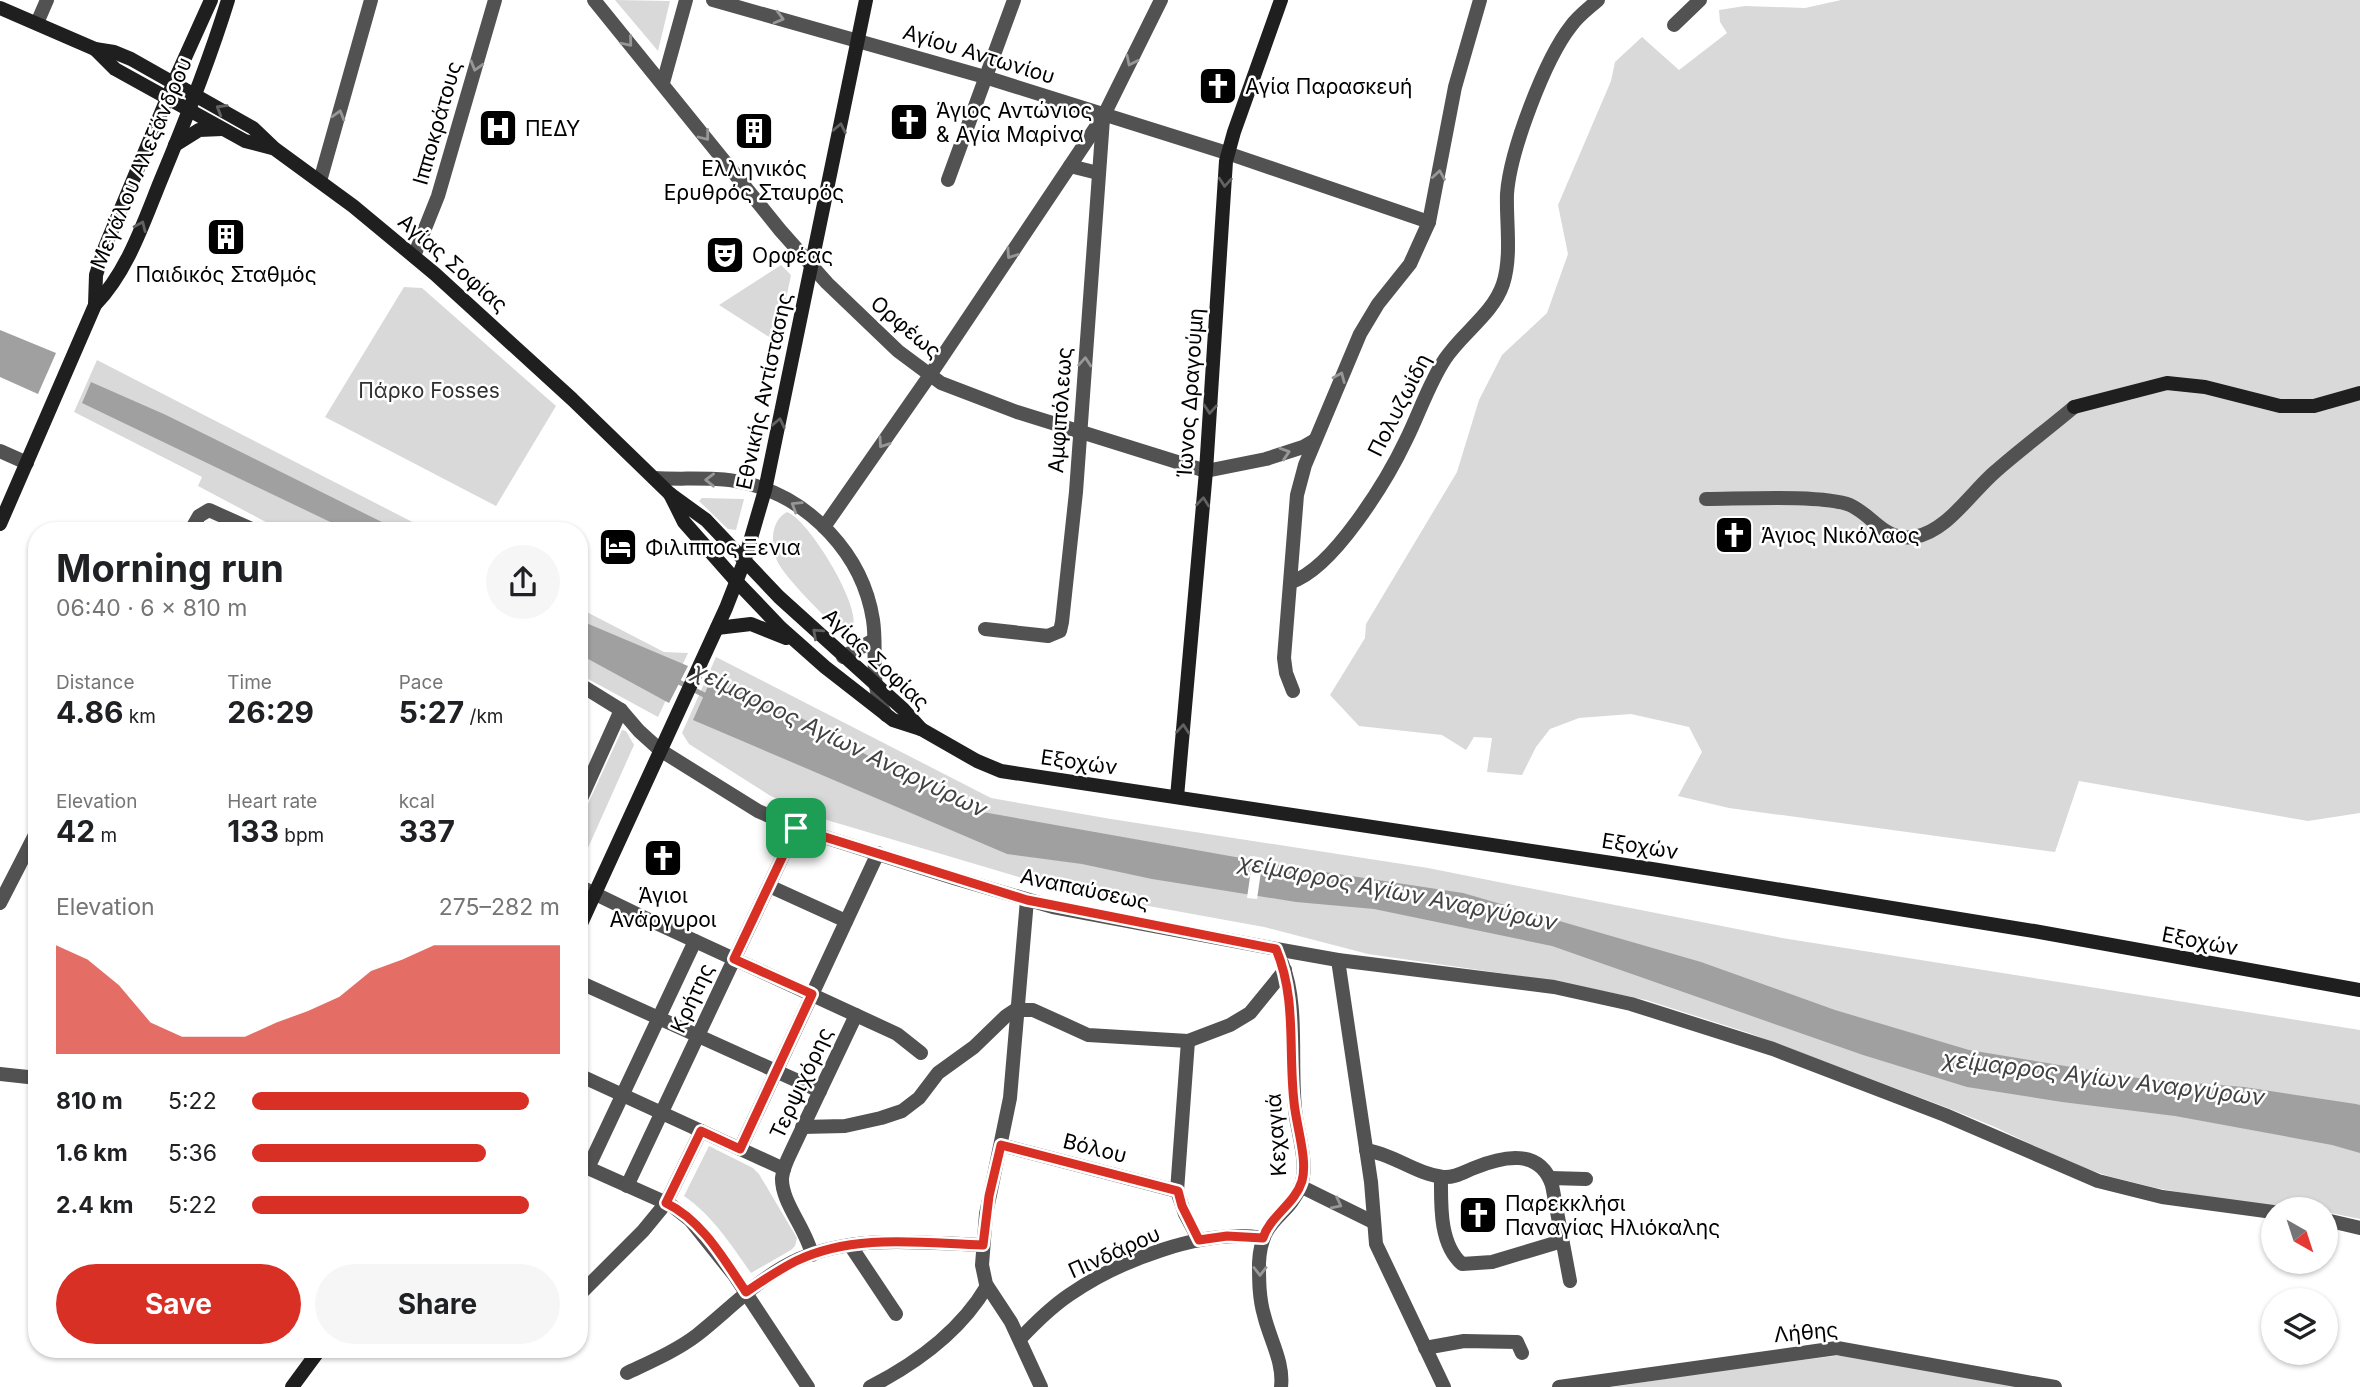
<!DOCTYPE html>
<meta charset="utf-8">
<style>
body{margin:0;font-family:Inter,sans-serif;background:#f6f6f6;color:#202124;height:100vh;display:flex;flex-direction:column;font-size:26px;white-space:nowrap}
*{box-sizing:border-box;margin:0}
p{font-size:23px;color:#757577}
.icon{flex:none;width:38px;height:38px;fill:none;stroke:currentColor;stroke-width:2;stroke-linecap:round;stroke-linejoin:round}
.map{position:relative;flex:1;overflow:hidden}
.panel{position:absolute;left:28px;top:522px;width:560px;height:836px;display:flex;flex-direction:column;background:#fff;border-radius:28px;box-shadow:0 2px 5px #0004}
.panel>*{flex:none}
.needle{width:46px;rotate:141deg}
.buttons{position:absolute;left:2261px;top:1197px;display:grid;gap:14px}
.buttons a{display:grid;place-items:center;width:77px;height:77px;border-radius:50%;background:#fff;box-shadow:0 2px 5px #0004;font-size:35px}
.pin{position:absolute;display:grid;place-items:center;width:60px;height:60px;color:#fff;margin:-30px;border-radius:14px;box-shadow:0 4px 10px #0006}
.round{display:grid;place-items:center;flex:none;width:74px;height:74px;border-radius:37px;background:#f6f6f6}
.headline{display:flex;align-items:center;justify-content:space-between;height:119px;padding:0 28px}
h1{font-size:38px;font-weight:700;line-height:52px}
.metrics{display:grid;grid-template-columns:repeat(3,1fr);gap:10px;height:119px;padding:7px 28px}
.metrics div{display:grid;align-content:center}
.metrics b{font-size:30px;font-weight:700}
.metrics small{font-size:19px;font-weight:400}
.metrics p{font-size:19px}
.chart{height:196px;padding:14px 28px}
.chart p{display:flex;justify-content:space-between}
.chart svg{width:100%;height:126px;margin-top:7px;fill:#d93025;opacity:.7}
.primary-button{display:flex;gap:14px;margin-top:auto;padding:14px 28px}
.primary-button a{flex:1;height:80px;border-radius:42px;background:#d93025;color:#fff;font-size:28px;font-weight:700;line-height:80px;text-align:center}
.primary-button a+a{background:#f6f6f6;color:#202124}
ul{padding:0 28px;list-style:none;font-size:23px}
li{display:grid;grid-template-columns:112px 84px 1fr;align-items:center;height:52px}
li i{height:18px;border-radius:9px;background:#d93025}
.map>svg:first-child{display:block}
.green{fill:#d9d9d9}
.water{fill:#a0a0a0}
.pier{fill:#fff}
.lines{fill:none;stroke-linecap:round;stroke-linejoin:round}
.stream{stroke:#a0a0a0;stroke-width:5}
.street{stroke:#525252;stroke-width:14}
.secondary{stroke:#1f1f1f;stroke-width:14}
.oneway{stroke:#979797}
.oneway2{stroke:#626262}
.route-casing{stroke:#fff;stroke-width:14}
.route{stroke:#d93025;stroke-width:9}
.labels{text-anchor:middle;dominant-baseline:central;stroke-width:5;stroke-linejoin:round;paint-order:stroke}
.street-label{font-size:21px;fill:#000;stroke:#fff}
.poi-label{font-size:21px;fill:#000;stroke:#fff;text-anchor:start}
.park-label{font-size:21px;fill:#303030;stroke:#fff}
.water-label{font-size:23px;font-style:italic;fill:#414141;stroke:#fff}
</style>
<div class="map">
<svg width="2360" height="1387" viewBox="0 0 2360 1387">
<rect width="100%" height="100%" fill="#fff"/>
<g class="green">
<polygon points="615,0 670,1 658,51"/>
<polygon points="1841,0 2360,0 2360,813 2308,821 2079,781 2055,852 1729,808 1678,796 1702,752 1689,727 1631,714 1579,718 1550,729 1536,747 1522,775 1487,772 1492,738 1474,737 1466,750 1442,735 1359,726 1330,695 1365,638 1366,624 1457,472 1479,400 1502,355 1547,313 1568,254 1558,205 1611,81 1615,62 1642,37 1679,70 1727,33 1720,22 1719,10 1745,6 1805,8"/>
<polygon points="781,265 791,275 777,342 719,305"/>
<polygon points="404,287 422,288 556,406 496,506 325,417"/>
<polygon points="97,360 428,530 281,530 198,486 202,477 74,412"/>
<polygon points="702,498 744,499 736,530 728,529 699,501"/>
<path d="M787,512C808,519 861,605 853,627C852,632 849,631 845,633C830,624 789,581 780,566C770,550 769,521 787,512Z"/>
<polygon points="579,608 664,652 688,653 658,717 579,674"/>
<polygon points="716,657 991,798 1111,819 1428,868 1782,938 2360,1030 2360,1219 2326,1212 2326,1209 2298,1209 2228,1201 2156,1188 2108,1176 2072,1164 1995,1127 1948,1108 1749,1033 1646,1000 1549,980 1368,954 1264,927 1066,891 810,815 769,795 689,744 682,733"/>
<polygon points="622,730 626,731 634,745 579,868 579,823"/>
<path d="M709,1146L753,1168L759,1174L797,1238L795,1246L791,1250L751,1273C732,1246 712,1215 684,1196Z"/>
<polygon points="1843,1355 2030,1387 1613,1387 1728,1369"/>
</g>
<g class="water">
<polygon points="0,330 56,353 38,394 0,377"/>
<polygon points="91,382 166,415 398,530 347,530 82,403"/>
<polygon points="579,620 688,666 669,703 579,654"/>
<polygon points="713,675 807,721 960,808 1292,867 1463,893 1701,962 1835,1010 1969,1050 2144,1079 2244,1087 2356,1104 2360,1105 2360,1153 2332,1145 2175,1116 2062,1102 1967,1087 1863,1055 1552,946 1374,909 1296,902 1152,879 1082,864 1007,854 693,720"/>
</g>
<polygon class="pier" points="1253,856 1263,858 1257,899 1247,898"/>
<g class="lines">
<polyline class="stream" points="675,680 710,698"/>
<g class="street">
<polyline points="594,0 780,230 827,283 898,351 941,383 1017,412 1206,471 1266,459 1303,447 1315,440"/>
<polyline points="713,0 985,77 1227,153 1429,222"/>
<polyline points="37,23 47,0"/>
<polyline points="1674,25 1700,0"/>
<polyline points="663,83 686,0"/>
<polyline points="1070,166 1098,173"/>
<polyline points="948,180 1014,0"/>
<polyline points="320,181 371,0"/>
<polyline points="414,256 438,196 495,0"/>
<polyline points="0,451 27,463"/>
<path d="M654,478C684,480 716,476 745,483C810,498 863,555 873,620C878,653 868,685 886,715"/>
<path d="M1706,499C1739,499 1822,494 1850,505C1874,516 1883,541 1914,537C1947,532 1972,491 1996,471C2021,449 2048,429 2074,407"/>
<polyline points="824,527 930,375 1090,136 1104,115 1161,0"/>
<polyline points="191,530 199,516 209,510 254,530"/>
<path d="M1291,582C1333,569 1387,480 1406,440C1419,414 1429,383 1445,359C1462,333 1493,314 1503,284C1512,256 1506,222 1507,194C1510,151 1545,59 1571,26C1578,16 1589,8 1598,0"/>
<polyline points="985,629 1048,636 1060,631 1062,622 1076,492 1103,119"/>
<polyline points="843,657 874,640"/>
<polyline points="579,684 621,710 639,731 660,750 758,811 796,828 954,878 1053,907 1276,949 1338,960 1554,987 1631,1004 1773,1049 1945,1115 2098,1181 2162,1197 2273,1212"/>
<polyline points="1293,691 1286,673 1284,658 1297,495 1305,465 1360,334 1378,304 1410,264 1429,222 1455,87 1480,0"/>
<polyline points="579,803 621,710"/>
<polyline points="579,886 643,917 897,1034 921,1053"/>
<polyline points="769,886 846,921"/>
<polyline points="1027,900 1010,1098 986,1214 982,1265 986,1284 1011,1322 1041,1387"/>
<polyline points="0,903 37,831"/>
<polyline points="1338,960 1371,1182 1376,1244 1444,1387"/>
<polyline points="579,982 820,1091"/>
<polyline points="1188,1041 1177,1191 1185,1214 1199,1240"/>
<polyline points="0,1074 37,1078"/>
<polyline points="579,1075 784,1169"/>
<polyline points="802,1127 845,1126 881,1118 902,1111 919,1098 938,1073 974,1047 1006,1016 1015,1010 1033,1010 1088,1035 1188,1041 1230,1025 1250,1013 1285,970"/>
<polyline points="1001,1145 1177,1191"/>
<polyline points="740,1149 878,853"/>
<path d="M1366,1150C1393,1154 1416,1174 1443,1177C1455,1178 1464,1172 1474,1168C1503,1156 1540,1148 1552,1185L1570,1281"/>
<polyline points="579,1164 671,1205 690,1220 734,1275 808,1387"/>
<polyline points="588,1168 695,941"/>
<path d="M1441,1177C1441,1204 1439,1244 1462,1264L1492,1262L1562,1241"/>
<polyline points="1550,1178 1586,1179"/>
<polyline points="627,1186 796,828"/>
<polyline points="1300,1186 1373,1222"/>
<polyline points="2326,1220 2360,1228"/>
<polyline points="850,1245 896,1314"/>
<path d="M812,1255C807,1230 781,1202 782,1178C783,1169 787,1160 791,1152L856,1015"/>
<polyline points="579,1295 643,1231 666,1203 701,1131"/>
<path d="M1020,1339C1035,1323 1050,1308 1069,1295C1118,1261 1203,1228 1263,1238"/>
<polyline points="1425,1348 1464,1341 1517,1342 1522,1353"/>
<path d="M627,1373C650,1362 676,1351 697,1335C730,1309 759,1277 799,1259C857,1234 921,1243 983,1245"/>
<path d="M870,1387C917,1363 960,1332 987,1286"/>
<path d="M1281,1387C1284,1362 1270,1340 1264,1315C1259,1298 1259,1280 1259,1263C1261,1216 1288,1219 1301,1185C1308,1165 1299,1137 1296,1117C1289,1069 1300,1007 1282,963"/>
<polyline points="1559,1387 1837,1348 2055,1387"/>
</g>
<g class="secondary">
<polyline points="0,8 95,49 114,52 131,59 253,128 275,149 353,206 435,274 572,399 670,494 706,520 779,597 903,709 921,729"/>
<polyline points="95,49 115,69 245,141 272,148"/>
<polyline points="175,145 199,130 222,129"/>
<polyline points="95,305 96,275 105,247 174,82 211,0"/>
<polyline points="2074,407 2167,383 2205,387 2280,406 2314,406 2360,393"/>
<polyline points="670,494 684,522 737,582 781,628 825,667 893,720 921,729 977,761 1001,771 1652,869 2034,931 2360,990"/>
<path d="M0,524L95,305C127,272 143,224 160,182C185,122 209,62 228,0"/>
<polyline points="717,628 751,624 786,638"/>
<polyline points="1177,797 1206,471 1226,161 1234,132 1281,0"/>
<polyline points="579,928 726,608 744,562 765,490 866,0"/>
<polyline points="292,1387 320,1349"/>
</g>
</g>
<defs><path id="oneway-chevron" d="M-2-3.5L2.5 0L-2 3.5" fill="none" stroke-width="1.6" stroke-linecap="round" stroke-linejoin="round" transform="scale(1.75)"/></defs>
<g class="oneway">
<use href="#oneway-chevron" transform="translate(779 18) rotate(15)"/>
<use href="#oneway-chevron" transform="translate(628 42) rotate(50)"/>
<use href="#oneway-chevron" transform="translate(1131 61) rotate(116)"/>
<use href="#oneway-chevron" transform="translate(476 66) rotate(106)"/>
<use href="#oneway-chevron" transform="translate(339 115) rotate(-74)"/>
<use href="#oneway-chevron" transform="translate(705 136) rotate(52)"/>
<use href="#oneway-chevron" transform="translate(1439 175) rotate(-81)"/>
<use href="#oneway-chevron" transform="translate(1011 254) rotate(124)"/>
<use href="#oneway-chevron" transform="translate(1085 362) rotate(-86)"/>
<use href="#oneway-chevron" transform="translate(1340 377) rotate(-67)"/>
<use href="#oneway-chevron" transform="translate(883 443) rotate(125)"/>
<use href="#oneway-chevron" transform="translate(1285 453) rotate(-18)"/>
<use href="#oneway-chevron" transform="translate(710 480) rotate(-179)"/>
<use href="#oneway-chevron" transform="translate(796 506) rotate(-148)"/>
<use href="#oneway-chevron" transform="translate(1337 1204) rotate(27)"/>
<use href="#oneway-chevron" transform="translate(1260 1271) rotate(90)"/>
</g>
<g class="oneway2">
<use href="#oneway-chevron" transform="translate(221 109) rotate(-149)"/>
<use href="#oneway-chevron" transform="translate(840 128) rotate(-79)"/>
<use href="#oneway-chevron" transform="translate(1225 182) rotate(94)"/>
<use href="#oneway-chevron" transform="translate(141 226) rotate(-66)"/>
<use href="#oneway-chevron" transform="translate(1210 409) rotate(94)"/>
<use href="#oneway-chevron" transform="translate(779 423) rotate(-78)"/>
<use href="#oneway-chevron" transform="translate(1203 502) rotate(-84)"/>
<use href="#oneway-chevron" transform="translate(817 633) rotate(-138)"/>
<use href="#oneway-chevron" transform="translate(1183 729) rotate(-85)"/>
</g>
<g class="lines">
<g class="route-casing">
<path id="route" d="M796,828L1027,900L1276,949C1297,999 1288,1050 1294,1102C1296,1125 1308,1160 1302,1181C1295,1204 1270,1216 1263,1238L1227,1236L1199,1240L1182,1206L1178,1191L1001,1145L989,1196L983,1245C921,1243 854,1233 796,1261C778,1270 762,1281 746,1292C725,1261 702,1220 666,1203L701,1131L740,1149L812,994L734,959Z"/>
</g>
<use href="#route" class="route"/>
</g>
<defs>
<g id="church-square" transform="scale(2.0125)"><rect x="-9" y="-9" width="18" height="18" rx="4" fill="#000" stroke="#fff"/><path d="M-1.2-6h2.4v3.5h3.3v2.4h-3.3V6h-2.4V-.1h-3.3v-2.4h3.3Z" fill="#fff"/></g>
<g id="hospital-square" transform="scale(2.0125)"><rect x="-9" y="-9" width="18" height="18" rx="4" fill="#000" stroke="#fff"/><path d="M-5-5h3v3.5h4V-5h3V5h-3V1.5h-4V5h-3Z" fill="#fff"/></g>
<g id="building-square" transform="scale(2.0125)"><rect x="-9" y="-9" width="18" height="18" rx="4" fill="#000" stroke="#fff"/><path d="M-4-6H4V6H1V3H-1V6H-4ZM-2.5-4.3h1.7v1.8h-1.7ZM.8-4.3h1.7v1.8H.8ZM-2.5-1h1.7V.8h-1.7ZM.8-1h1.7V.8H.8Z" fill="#fff"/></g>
<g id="theatre-square" transform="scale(2.0125)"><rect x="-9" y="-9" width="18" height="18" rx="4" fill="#000" stroke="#fff"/><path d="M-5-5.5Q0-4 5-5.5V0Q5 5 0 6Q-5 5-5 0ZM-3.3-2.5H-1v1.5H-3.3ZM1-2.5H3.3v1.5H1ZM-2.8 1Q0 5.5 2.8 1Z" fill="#fff"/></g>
<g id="hotel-square" transform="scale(2.0125)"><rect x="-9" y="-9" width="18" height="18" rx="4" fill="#000" stroke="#fff"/><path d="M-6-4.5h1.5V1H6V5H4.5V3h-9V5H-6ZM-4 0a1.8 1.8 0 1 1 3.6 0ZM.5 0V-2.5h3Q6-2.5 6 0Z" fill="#fff"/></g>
</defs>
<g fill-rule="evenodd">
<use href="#church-square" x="1218" y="86"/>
<use href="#church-square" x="909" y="122"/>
<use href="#hospital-square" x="498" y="128"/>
<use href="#building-square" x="754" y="131"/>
<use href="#building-square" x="226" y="237"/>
<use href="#theatre-square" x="725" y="255"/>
<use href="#church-square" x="1734" y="535"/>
<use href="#hotel-square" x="618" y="547"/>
<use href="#church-square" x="663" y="858"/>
<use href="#church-square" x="1478" y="1215"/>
</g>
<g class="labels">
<g class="street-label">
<text transform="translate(979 54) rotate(17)">Αγίου Αντωνίου</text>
<text transform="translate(437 123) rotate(-74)">Ιπποκράτους</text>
<text transform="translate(141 163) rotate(-67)">Μεγάλου Αλεξάνδρου</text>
<text transform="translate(453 263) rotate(41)">Αγίας Σοφίας</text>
<text transform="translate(906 327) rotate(40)">Ορφέως</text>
<text transform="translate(764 391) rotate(-78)">Εθνικής Αντίστασης</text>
<text transform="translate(1190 393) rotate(-86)">Ίωνος Δραγούμη</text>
<text transform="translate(1399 405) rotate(-63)">Πολυζωίδη</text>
<text transform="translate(1060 410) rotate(-86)">Αμφιπόλεως</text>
<text transform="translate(876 659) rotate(43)">Αγίας Σοφίας</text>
<text transform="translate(1079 762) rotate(8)">Εξοχών</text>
<text transform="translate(1640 846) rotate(9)">Εξοχών</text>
<text transform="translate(1085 889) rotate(12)">Αναπαύσεως</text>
<text transform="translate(2200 941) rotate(11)">Εξοχών</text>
<text transform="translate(692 998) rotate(-65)">Κρήτης</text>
<text transform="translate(801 1083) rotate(-65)">Τερψιχόρης</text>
<text transform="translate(1276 1135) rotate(-94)">Κεχαγιά</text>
<text transform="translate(1095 1148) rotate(14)">Βόλου</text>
<text transform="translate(1114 1252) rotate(-24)">Πινδάρου</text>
<text transform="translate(1806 1332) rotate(-5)">Λήθης</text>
</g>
<g class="poi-label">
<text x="1245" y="86">Αγία Παρασκευή</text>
<text x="936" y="110">Άγιος Αντώνιος<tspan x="936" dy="24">&amp; Αγία Μαρίνα</tspan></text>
<text x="525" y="128">ΠΕΔΥ</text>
<text x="754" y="168" text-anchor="middle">Ελληνικός<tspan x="754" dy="24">Ερυθρός Σταυρός</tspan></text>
<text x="752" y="255">Ορφέας</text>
<text x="226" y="274" text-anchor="middle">Παιδικός Σταθμός</text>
<text x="1761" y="535">Άγιος Νικόλαος</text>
<text x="645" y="547">Φιλιππος Ξενια</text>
<text x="663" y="895" text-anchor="middle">Άγιοι<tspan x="663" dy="24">Ανάργυροι</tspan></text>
<text x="1505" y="1203">Παρεκκλήσι<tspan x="1505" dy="24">Παναγίας Ηλιόκαλης</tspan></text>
</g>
<g class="park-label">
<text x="429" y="390">Πάρκο Fosses</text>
</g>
<g class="water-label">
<text transform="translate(840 740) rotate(26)">χείμαρρος Αγίων Αναργύρων</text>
<text transform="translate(1398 892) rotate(11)">χείμαρρος Αγίων Αναργύρων</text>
<text transform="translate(2104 1078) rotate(7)">χείμαρρος Αγίων Αναργύρων</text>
</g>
</g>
</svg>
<div class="buttons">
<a><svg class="needle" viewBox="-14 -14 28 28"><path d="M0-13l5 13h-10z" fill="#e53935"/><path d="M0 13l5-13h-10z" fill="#757577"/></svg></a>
<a><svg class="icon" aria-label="layers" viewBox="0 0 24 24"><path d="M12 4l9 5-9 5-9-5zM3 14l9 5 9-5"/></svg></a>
</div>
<div class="pin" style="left:796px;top:828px;background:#1e9e55"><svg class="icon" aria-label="arrive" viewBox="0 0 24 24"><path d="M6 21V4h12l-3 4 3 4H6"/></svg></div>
<section class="panel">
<div class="headline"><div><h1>Morning run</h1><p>06:40 · 6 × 810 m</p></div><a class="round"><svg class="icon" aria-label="share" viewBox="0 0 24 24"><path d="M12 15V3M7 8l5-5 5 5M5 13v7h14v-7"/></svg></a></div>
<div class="metrics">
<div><p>Distance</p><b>4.86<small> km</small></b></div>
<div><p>Time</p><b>26:29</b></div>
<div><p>Pace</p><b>5:27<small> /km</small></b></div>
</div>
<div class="metrics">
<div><p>Elevation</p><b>42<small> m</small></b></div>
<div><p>Heart rate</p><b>133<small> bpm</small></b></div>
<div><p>kcal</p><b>337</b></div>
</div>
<div class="chart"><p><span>Elevation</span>275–282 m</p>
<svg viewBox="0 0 160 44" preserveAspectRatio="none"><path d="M0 44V6L10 11L20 20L30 33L40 38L50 38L60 38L70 33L80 29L90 24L100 15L110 11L120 6L130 6L140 6L150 6L160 6V44z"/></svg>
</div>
<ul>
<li><b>810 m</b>5:22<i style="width:90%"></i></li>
<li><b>1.6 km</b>5:36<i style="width:76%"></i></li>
<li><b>2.4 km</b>5:22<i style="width:90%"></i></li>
</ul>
<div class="primary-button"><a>Save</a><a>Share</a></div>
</section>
</div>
